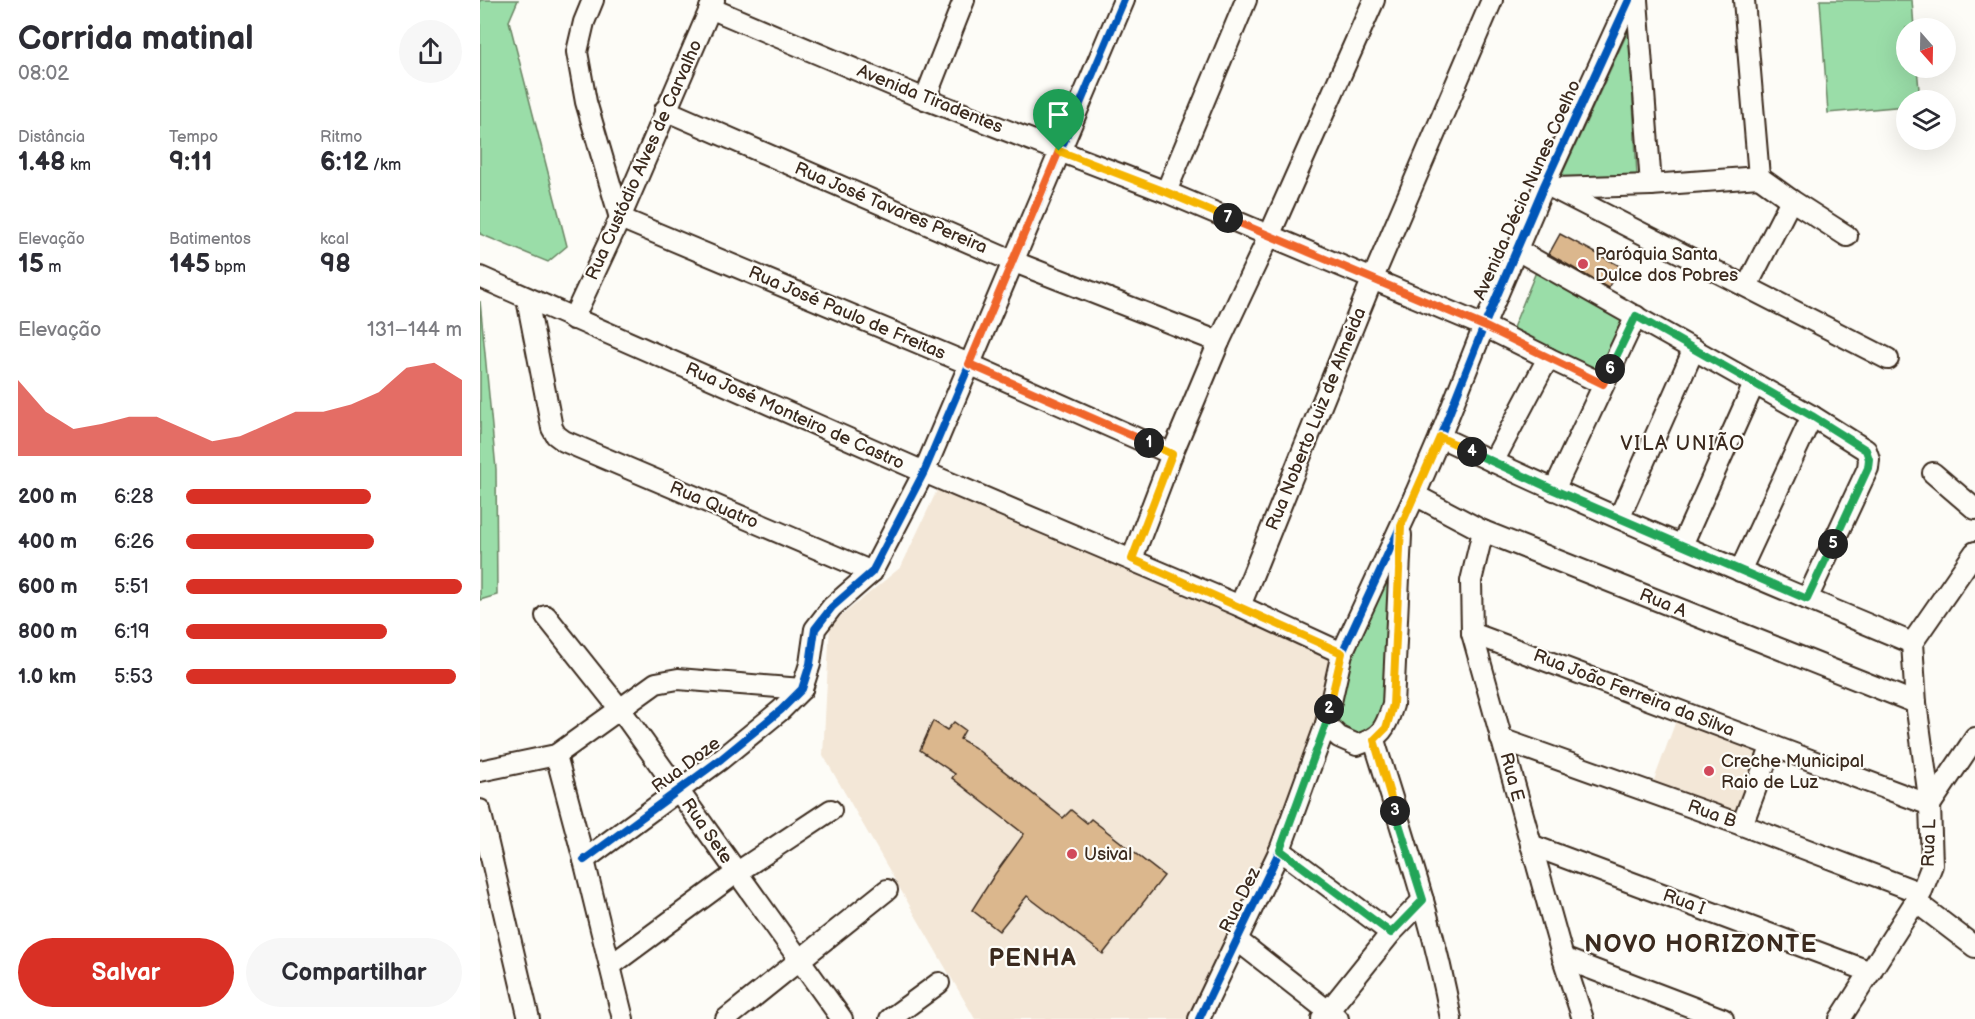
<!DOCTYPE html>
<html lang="pt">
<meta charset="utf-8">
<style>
body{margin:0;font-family:"Balsamiq Sans",sans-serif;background:#f7f7f7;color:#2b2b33;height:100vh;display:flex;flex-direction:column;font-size:22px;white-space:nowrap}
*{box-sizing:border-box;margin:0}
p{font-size:20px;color:#7c7c81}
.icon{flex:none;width:33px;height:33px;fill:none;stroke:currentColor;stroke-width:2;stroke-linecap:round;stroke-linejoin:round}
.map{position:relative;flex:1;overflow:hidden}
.drawer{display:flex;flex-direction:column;background:#fff;width:480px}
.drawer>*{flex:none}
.needle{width:39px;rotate:160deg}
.buttons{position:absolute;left:1416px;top:18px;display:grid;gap:12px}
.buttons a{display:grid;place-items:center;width:60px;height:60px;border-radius:50%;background:#fff;box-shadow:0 6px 24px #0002;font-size:30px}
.pin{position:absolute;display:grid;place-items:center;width:51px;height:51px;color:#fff;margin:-62px -26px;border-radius:50% 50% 50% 0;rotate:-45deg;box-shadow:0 0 6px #0007}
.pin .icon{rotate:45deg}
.km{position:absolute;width:30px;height:30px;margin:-15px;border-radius:50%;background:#222;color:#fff;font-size:16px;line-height:30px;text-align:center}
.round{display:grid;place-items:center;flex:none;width:63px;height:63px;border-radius:32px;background:#f7f7f7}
.headline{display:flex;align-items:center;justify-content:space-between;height:102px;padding:0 18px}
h1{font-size:33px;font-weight:700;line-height:45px}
.figures{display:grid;grid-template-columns:repeat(3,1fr);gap:9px;height:102px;padding:6px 18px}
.figures div{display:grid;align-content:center}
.figures b{font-size:26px;font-weight:700}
.figures small{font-size:16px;font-weight:400}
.figures p{font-size:16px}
.chart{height:168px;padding:12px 18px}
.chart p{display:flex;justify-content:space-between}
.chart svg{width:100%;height:108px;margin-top:6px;fill:#d93025;opacity:.7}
.cta{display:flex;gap:12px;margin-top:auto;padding:12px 18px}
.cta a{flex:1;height:69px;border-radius:36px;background:#d93025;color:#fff;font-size:24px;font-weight:700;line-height:69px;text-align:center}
.cta a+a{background:#f7f7f7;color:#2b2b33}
ul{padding:0 18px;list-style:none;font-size:20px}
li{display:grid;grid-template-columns:96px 72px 1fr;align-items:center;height:45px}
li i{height:15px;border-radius:8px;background:#d93025}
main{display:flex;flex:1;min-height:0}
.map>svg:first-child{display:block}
.built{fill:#f3e7d7}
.green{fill:#9adda8;stroke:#6a8463;stroke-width:1.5}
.building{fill:#dbb78d;stroke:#3b2a1e;stroke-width:1.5}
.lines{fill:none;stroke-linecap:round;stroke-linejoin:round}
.minor-casing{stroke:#3b2a1e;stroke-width:24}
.minor{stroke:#fdfcf7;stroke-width:20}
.cycleway-casing{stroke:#fdfcf7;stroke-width:11}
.cycleway{stroke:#0057b8;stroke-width:8}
.split-1-casing{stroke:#fff;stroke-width:12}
.split-2-casing{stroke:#fff;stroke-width:12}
.split-3-casing{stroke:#fff;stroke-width:12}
.split-4-casing{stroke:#fff;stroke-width:12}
.split-5-casing{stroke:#fff;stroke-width:12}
.split-6-casing{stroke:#fff;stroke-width:12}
.split-7-casing{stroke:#fff;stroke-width:12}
.split-8-casing{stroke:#fff;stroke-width:12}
.split-1{stroke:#f0652b;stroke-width:8}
.split-2{stroke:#f5b400;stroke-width:8}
.split-3{stroke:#22a559;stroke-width:8}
.split-4{stroke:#f5b400;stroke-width:8}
.split-5{stroke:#22a559;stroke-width:8}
.split-6{stroke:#22a559;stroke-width:8}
.split-7{stroke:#f0652b;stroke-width:8}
.split-8{stroke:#f5b400;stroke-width:8}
.poi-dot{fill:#d1495b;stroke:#fdfcf7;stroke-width:2}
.labels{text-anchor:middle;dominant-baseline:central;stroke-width:4.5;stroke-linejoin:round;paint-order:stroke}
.street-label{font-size:18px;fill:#3b2a1e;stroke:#fdfcf7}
.poi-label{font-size:18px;fill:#3b2a1e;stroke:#fdfcf7;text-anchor:start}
.neighbourhood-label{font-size:20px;letter-spacing:1.5px;fill:#3b2a1e;stroke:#fdfcf7}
.district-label{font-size:24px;font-weight:bold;letter-spacing:1.5px;fill:#3b2a1e;stroke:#fdfcf7}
</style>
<main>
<section class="drawer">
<div class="headline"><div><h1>Corrida matinal</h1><p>08:02</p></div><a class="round"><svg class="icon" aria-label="share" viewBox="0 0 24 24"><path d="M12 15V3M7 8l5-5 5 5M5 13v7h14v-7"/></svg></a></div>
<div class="figures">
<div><p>Distância</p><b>1.48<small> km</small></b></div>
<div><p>Tempo</p><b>9:11</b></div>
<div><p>Ritmo</p><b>6:12<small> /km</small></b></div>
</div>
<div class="figures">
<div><p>Elevação</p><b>15<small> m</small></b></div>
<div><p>Batimentos</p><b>145<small> bpm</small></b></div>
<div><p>kcal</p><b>98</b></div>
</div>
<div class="chart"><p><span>Elevação</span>131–144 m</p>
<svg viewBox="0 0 160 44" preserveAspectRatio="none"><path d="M0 44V13L10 26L20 33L30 31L40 28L50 28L60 33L70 38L80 36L90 31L100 26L110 26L120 23L130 18L140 8L150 6L160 13V44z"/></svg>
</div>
<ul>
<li><b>200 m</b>6:28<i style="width:67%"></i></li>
<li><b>400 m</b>6:26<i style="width:68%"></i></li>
<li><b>600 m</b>5:51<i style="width:100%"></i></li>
<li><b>800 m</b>6:19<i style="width:73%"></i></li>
<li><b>1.0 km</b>5:53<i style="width:98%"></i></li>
</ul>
<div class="cta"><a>Salvar</a><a>Compartilhar</a></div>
</section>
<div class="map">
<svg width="1495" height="1019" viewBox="0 0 1495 1019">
<rect width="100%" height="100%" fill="#fdfcf7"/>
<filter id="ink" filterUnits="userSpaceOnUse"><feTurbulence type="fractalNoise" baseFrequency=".0167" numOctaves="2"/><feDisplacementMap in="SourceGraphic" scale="12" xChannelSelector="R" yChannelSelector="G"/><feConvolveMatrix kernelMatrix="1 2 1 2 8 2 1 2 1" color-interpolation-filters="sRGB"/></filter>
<g filter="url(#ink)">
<g class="built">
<polygon points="459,486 851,657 839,714 796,845 713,1019 495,1019 343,755 350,625 421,567"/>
<polygon points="1197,718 1287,755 1264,820 1171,788"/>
</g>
<g class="green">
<polygon points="0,0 38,0 29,21 87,246 68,262 0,234"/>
<polygon points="1340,0 1432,0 1434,28 1426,28 1426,68 1437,68 1440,100 1426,100 1426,106 1348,113"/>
<polygon points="1149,29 1157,175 1079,181"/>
<polygon points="1058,267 1150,319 1120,377 1030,335"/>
<polygon points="0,301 16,469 17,595 0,600"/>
<path d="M911,565L904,706C901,711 899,718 896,723C888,735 868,740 859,727C854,720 853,713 851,705Z"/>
</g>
<g class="building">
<polygon points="1080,234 1140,266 1128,288 1069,254"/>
<polygon points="453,721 467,730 474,722 485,730 480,739 494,747 583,818 591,810 607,823 611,819 684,876 623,954 547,896 519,931 492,910 515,874 544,834 472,778 475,774 440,750"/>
</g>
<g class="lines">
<g class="minor-casing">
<g id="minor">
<polyline points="113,0 104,22 97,52 106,102 140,218 489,364 692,454"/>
<polyline points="1157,0 1171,185"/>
<polyline points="1264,0 1279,177"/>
<polyline points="230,8 445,99 686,192 1004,326 1068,358 1013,462"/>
<polyline points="445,99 484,0"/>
<polyline points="185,110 532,261 739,342"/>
<polyline points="1279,177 1311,200 1367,236"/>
<polyline points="1073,188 1408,359"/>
<polyline points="1075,188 1171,185 1279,177"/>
<polyline points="686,192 766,0"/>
<polyline points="1037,250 1332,416 1386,450 1389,459 1388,468 1327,599"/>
<polyline points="0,277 444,472 760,606 862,653"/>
<polyline points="1267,286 1311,200"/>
<polyline points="47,299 72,428 76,435 84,441 392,572"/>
<polyline points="93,319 140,218 234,0"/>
<polyline points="1068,358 1123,384"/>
<path d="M960,437C1115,510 1274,577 1432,643"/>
<polyline points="1453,473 1495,509"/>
<polyline points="1074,490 1156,316"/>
<polyline points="935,495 1003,531 1436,703"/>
<polyline points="1139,518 1214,349"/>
<polyline points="1003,531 991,581 992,633 1083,958 1103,1019"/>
<polyline points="1202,545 1274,384"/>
<polyline points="652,559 692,454 739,342 789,236 894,0"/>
<polyline points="1260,571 1332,416"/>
<polyline points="760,606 892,280 1012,0"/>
<polyline points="66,616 140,709 362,1019"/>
<polyline points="992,633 1450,805 1495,738"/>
<polyline points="1432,643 1495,552"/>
<path d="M846,724L859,737L877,745C902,737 905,729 913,705L921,535"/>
<polyline points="1021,739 1262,825 1441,893"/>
<path d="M894,740C922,832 954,924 971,1019"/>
<polyline points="76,755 104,860 143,1019"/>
<polyline points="0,771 76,755 176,683 198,679 322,689"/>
<polyline points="0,810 49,1019"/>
<polyline points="1262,825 1292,745"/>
<polyline points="1051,845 1391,972"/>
<polyline points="800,850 911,933"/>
<polyline points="104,860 241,759 301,710 322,689 330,664 335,629 352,607 392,572 444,472 644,0"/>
<polyline points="1436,902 1495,947"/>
<polyline points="757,940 858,1019"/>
<polyline points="1083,958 1243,1019"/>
<polyline points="130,966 256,873 351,810"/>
<polyline points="246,1019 407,890"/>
<polyline points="410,1019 459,983"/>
<polyline points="719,1019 800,850 846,724 862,653 935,495 960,437 1004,326 1063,188 1149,0"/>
<polyline points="842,1019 911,933 943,900"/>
<polyline points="1360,1019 1441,893 1452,865 1450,805 1436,703 1432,643"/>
</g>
</g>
<use href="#minor" class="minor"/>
<g class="cycleway-casing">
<g id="cycleway">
<polyline points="104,860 241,759 301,710 322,689 330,664 335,629 352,607 392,572 444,472 644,0"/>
<polyline points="719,1019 800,850 846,724 862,653 935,495 960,437 1004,326 1063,188 1149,0"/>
</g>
</g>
<use href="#cycleway" class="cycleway"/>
</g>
</g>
<g class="lines" filter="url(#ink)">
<g class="split-1-casing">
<polyline id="split-1" points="579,151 489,364 669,443"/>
</g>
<g class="split-2-casing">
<polyline id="split-2" points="669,443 692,454 652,559 862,653 849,709"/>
</g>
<g class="split-3-casing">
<polyline id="split-3" points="849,709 846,724 800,850 911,933 943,900 915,811"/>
</g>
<g class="split-4-casing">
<polyline id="split-4" points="915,811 894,740 906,728 913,705 921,526 960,437 992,452"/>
</g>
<g class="split-5-casing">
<polyline id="split-5" points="992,452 1074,490 1327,599 1353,544"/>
</g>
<g class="split-6-casing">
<polyline id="split-6" points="1130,369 1156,316 1332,416 1386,450 1389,459 1388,468 1353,544"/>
</g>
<g class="split-7-casing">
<polyline id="split-7" points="748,218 1004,326 1123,384 1130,369"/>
</g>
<g class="split-8-casing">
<polyline id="split-8" points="579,151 686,192 748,218"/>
</g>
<use href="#split-1" class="split-1"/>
<use href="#split-2" class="split-2"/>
<use href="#split-3" class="split-3"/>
<use href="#split-4" class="split-4"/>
<use href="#split-5" class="split-5"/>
<use href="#split-6" class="split-6"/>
<use href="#split-7" class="split-7"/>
<use href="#split-8" class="split-8"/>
</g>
<g class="poi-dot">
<circle cx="1103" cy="264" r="6"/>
<circle cx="1229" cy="771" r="6"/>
<circle cx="592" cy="854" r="6"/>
</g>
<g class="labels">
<g class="street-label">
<text transform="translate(450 99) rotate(22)">Avenida Tiradentes</text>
<text transform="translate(164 160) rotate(-66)">Rua Custódio Alves de Carvalho</text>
<text transform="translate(1047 190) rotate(-66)">Avenida Décio Nunes Coelho</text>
<text transform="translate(411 208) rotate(23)">Rua José Tavares Pereira</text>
<text transform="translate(367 313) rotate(23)">Rua José Paulo de Freitas</text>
<text transform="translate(315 416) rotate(24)">Rua José Monteiro de Castro</text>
<text transform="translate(836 419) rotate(-68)">Rua Noberto Luiz de Almeida</text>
<text transform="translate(234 505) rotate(23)">Rua Quatro</text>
<text transform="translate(1183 603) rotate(22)">Rua A</text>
<text transform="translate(1154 693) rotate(21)">Rua João Ferreira da Silva</text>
<text transform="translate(206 765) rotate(-37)">Rua Doze</text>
<text transform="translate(1032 777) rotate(75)">Rua E</text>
<text transform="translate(1232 814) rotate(20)">Rua B</text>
<text transform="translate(227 831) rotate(55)">Rua Sete</text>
<text transform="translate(1449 843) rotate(-88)">Rua L</text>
<text transform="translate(760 900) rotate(-64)">Rua Dez</text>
<text transform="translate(1204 902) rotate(20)">Rua I</text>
</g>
<g class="poi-label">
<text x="1115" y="254">Paróquia Santa<tspan x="1115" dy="21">Dulce dos Pobres</tspan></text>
<text x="1241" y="761">Creche Municipal<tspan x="1241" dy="21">Raio de Luz</tspan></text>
<text x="604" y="854">Usival</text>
</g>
<g class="neighbourhood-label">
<text x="1203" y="444">VILA UNIÃO</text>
</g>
<g class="district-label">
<text x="1221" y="944">NOVO HORIZONTE</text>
<text x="553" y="958">PENHA</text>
</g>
</g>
</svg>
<div class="buttons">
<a><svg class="needle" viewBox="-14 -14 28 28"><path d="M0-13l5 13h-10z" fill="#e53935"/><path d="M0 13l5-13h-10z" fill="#7c7c81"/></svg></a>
<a><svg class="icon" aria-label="layers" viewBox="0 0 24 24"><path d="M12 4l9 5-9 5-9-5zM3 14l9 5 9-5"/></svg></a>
</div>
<div class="pin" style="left:579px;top:151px;background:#1e9e55"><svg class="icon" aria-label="arrive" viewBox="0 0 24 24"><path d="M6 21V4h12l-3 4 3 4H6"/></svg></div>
<b class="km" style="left:669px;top:443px">1</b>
<b class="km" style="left:849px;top:709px">2</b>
<b class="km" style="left:915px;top:811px">3</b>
<b class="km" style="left:992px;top:452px">4</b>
<b class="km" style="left:1353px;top:544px">5</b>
<b class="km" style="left:1130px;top:369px">6</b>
<b class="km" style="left:748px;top:218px">7</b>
</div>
</main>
